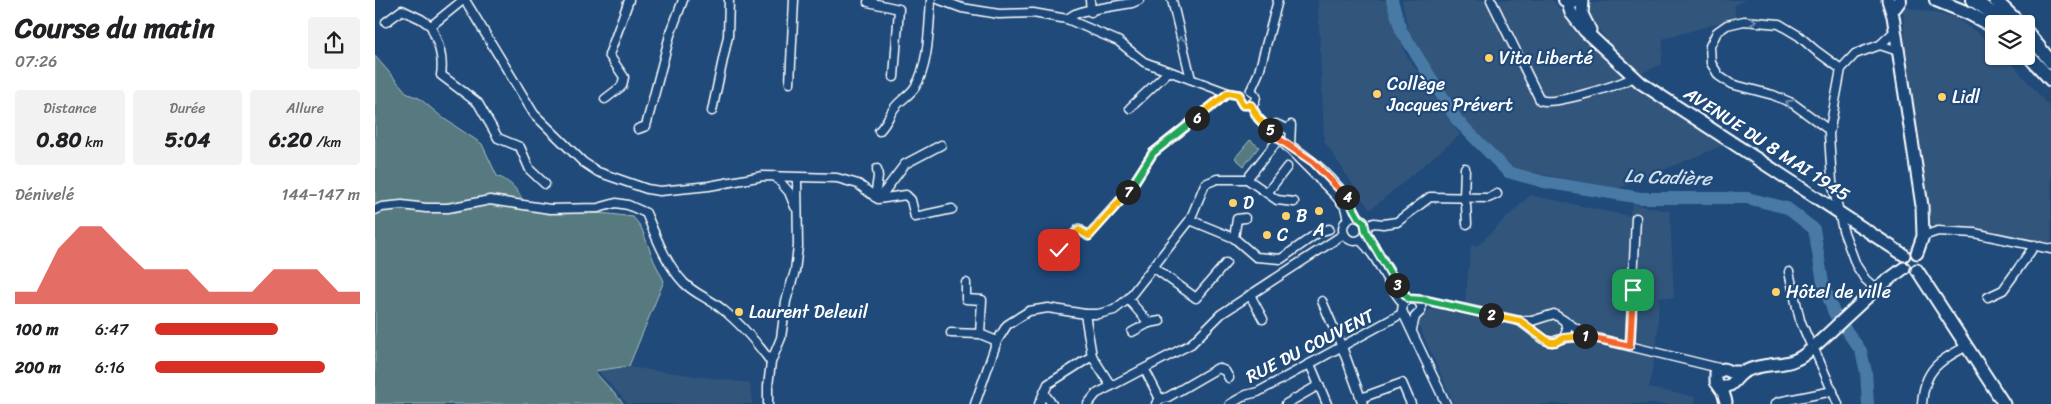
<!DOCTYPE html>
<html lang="fr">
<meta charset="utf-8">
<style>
body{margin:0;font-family:Sriracha,sans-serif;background:#f2f2f2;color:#202124;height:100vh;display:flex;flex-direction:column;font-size:19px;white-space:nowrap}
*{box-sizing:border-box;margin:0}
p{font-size:16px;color:#757577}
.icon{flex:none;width:28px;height:28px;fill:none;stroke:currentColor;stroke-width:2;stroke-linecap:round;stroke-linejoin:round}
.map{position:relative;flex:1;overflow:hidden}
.details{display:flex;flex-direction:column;background:#fff;width:375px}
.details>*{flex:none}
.tools{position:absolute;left:1610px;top:15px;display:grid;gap:10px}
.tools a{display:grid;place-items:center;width:50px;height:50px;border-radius:5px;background:#fff;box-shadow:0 1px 4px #0004;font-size:25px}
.pin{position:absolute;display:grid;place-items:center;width:42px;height:42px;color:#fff;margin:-21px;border-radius:10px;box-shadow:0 2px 8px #0006}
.km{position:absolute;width:25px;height:25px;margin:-12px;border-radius:50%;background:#222;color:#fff;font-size:14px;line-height:25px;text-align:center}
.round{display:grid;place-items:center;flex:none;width:52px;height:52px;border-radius:5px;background:#f2f2f2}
.headline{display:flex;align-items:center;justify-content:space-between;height:85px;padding:0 15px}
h1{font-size:28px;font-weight:800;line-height:38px}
.stats{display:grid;grid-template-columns:repeat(3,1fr);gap:8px;height:85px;padding:5px 15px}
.stats div{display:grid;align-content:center;border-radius:5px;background:#f2f2f2;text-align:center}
.stats b{font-size:21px;font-weight:800}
.stats small{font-size:14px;font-weight:400}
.stats p{font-size:14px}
.chart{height:140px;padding:10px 15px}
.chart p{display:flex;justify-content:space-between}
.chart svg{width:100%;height:90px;margin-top:5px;fill:#d93025;opacity:.7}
ul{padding:0 15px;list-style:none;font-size:16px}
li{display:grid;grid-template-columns:80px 60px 1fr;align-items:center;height:38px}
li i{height:12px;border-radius:6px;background:#d93025}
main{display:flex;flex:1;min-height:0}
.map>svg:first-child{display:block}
.built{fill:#33557c}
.green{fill:#577a7f;stroke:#abbcbf}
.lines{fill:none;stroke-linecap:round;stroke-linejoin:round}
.river{stroke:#487aa5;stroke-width:12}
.street-casing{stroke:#fff;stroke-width:11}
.secondary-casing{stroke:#fff;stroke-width:15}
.primary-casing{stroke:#fff;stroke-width:16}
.street{stroke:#1f4a7a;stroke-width:8}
.secondary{stroke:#1f4a7a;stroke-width:11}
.primary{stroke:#1f4a7a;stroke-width:12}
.oneway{stroke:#7992af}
.split-1-casing{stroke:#fff;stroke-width:10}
.split-2-casing{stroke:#fff;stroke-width:10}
.split-3-casing{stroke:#fff;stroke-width:10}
.split-4-casing{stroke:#fff;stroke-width:10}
.split-5-casing{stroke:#fff;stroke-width:10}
.split-6-casing{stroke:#fff;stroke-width:10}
.split-7-casing{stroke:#fff;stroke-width:10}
.split-8-casing{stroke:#fff;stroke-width:10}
.split-1{stroke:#f0652b;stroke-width:6}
.split-2{stroke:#f5b400;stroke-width:6}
.split-3{stroke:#22a559;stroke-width:6}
.split-4{stroke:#22a559;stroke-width:6}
.split-5{stroke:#f0652b;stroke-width:6}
.split-6{stroke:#f5b400;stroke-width:6}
.split-7{stroke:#22a559;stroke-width:6}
.split-8{stroke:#f5b400;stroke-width:6}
.poi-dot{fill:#ffd166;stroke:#1f4a7a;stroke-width:2}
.labels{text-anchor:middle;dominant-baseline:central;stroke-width:4.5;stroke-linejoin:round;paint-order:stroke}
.poi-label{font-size:18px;fill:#fff;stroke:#1f4a7a;text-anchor:start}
.street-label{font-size:18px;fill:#fff;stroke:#1f4a7a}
.water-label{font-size:19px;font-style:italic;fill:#d1dee8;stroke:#1f4a7a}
</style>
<main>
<section class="details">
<div class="headline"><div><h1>Course du matin</h1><p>07:26</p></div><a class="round"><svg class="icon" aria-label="share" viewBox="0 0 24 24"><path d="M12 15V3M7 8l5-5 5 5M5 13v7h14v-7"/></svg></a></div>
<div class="stats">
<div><p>Distance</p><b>0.80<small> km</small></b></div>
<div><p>Durée</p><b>5:04</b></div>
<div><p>Allure</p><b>6:20<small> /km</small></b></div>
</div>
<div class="chart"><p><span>Dénivelé</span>144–147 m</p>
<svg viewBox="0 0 160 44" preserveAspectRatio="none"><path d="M0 44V38L10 38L20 17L30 6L40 6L50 17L60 27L70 27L80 27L90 38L100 38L110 38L120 27L130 27L140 27L150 38L160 38V44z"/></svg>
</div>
<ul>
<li><b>100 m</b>6:47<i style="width:60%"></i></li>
<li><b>200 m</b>6:16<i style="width:83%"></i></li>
</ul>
</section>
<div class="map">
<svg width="1676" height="404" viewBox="0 0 1676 404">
<rect width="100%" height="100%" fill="#1f4a7a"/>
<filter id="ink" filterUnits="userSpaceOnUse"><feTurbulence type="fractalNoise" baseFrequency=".02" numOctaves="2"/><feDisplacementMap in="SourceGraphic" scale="10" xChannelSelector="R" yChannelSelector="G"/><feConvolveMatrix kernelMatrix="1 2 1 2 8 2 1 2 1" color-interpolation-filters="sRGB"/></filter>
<g filter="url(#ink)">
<g class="built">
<polygon points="943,0 1012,0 1030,53 1085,135 995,210 949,141"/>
<polygon points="1027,0 1177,0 1191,16 1256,73 1214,17 1214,8 1217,3 1254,0 1371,0 1360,4 1360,18 1288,39 1287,64 1259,77 1356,142 1242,189 1135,168 1084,117 1036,43"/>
<polygon points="1528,7 1579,17 1619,44 1619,56 1631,56 1676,109 1676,249 1563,231 1555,223 1531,55"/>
<polygon points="1155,195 1254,216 1258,204 1295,211 1299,298 1284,297 1282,341 1274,388 1321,397 1319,404 1079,404 1043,324 1054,310 1090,302 1096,245 1102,246"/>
<polygon points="215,362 375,383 377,404 253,404"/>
</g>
<g class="green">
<path d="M0,56L33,94L44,98L68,118L107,144L122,176C138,182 146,194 152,209L235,214L258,217L266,227L279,261L289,281L254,366L219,371L249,404H0Z"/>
<polygon points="875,140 884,147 869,166 860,158"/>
</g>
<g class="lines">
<polyline class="river" points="1017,0 1026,30 1082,120 1133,172 1169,182 1266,198 1372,198 1412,208 1439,229 1448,283 1459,313 1486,351 1491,372 1493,404"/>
<g class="street-casing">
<g id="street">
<path d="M88,0L56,26C63,43 69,57 66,75L103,103L123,138L145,147L155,170L170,184"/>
<polyline points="90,0 159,114 208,162 223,172 272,189 285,191 334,186 388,176 462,178 483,184 503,199 531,195 536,200 540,217 577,209"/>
<polyline points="494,0 493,2 524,9 519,77"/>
<polyline points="565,0 587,8 624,14 658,13 692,19 743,41 769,62 853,93 864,95"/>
<polyline points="715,0 716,12"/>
<polyline points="797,0 816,79"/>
<path d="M1116,0L1165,100C1178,106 1244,85 1259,77"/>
<polyline points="692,19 700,14 709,11 757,3 764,0"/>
<polyline points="11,22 27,10 46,19 56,26"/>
<polyline points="1505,45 1520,31"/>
<polyline points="415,83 419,0"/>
<polyline points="876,90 884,72 903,0"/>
<polyline points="876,90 881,96 880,101 876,105"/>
<polyline points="864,95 865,100 868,105 876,105"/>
<polyline points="230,99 247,86 249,77 234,55 254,0"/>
<polyline points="876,105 883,118 959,194 970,207 973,220"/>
<polyline points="755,108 794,71"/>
<polyline points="337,111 353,36 354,0"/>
<polyline points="901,124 915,130"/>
<polyline points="263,129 271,126 295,35 308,0"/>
<polyline points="1454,130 1417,103 1398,95 1356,84 1344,76 1336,63 1335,46 1342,32 1352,25 1369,21 1404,24 1424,36 1440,50 1466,69"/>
<path d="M504,131C513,122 514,114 521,106C527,99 536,94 540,87C554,66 554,24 556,0"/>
<polyline points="915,145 916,125"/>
<path d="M916,146C944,164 969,188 984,218"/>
<polyline points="1090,168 1089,198 1091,205 1092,224"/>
<polyline points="400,176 414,192 420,207"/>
<polyline points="872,179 902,200 919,202"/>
<polyline points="892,193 912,167"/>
<polyline points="500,197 509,192 530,164 566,145"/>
<polyline points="500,197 503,177 502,169"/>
<path d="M0,210L7,207L27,205L51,208H73L115,200L175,209L223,208L241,203L253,205L271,213C281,237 291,264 309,283C320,294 335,299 347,309C365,323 382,343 396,362"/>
<circle cx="980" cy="229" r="12"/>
<polyline points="815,220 859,238 881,257 906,259 944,232 954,229"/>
<polyline points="991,226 999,223 1008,224 1022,222 1055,197 1113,198 1122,194"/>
<polyline points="991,232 1023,286 1034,299"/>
<polyline points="1548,236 1563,231 1599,233 1676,249"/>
<polyline points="859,238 862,219 870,218"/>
<path d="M985,240C1004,257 1011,284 1028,303"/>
<polyline points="684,250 704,229 713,236 753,192 778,153 853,93"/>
<polyline points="778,267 821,298 851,263"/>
<polyline points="1414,272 1425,320 1435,343"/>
<polyline points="591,283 591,299 607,300 605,334"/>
<polyline points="1501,289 1490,279 1481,265 1468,230 1457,182 1454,134 1466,69 1480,54 1505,45 1523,51"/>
<polyline points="875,295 888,319"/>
<polyline points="1613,297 1628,290 1660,245"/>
<polyline points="753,299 774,323 757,332"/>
<polyline points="947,301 967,347 988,404"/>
<polyline points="710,314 717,356 736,386"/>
<polyline points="1145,321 1170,340 1177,342 1189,338 1192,330 1190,322"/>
<polyline points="774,323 785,321"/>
<polyline points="1037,329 1040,317 1046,311 1046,305 1042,300"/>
<polyline points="576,333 605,334 622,341"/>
<polyline points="1189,338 1213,336"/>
<polyline points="1255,346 1261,218"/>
<polyline points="1440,351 1463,404"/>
<polyline points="935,364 952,404"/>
<polyline points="770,370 785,399"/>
<polyline points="669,393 677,404"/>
<polyline points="986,398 1027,383 1036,404"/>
<polyline points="393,404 393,386 396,362 406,338 411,301 420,271 423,246 422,178"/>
<polyline points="600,404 622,341 632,325 654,311 673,308 710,314 723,314 739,310 753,299 815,220 830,184 842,179 872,179 904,139"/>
<polyline points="664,404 673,384 717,356"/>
<polyline points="713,404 721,394 816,344 846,314 969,234"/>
<polyline points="781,404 785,399 793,397 843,368 850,371 854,378"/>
<polyline points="855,404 871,395 883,392 1028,313"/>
<polyline points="911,404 944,385"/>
<polyline points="1071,404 1027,311 1028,303 1034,299 1050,300 1145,321 1157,321 1179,314 1213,336 1348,369"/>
<polyline points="1400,404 1403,402 1458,391"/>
<path d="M1547,404C1549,369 1564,361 1592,346"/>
</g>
</g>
<g class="secondary-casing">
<g id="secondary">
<polyline points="1208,0 1207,14 1215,30"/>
<polyline points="1513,0 1518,16 1547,206 1548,236 1542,253"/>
<polyline points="1192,1 1196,13 1210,31 1266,83 1529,255"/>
<polyline points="1542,270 1629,404"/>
<polyline points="1442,344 1501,289 1529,268"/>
<path d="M1346,387C1358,389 1361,375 1371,371C1394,360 1413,370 1434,351"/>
<polyline points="1351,402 1348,392 1341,382 1341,373 1349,369 1356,372 1368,372"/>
</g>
</g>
<g class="primary-casing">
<g id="primary">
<polyline points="1190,0 1198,2 1207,0"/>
<polyline points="1561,0 1593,13 1619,27"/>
<polyline points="1598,0 1633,24"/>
<polyline points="1620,0 1645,24"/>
<polyline points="1520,7 1525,0"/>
<polyline points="1651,31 1676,62"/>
<polyline points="1651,53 1676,80"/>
</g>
</g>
<use href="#street" class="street"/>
<use href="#secondary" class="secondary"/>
<use href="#primary" class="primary"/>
</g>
<defs><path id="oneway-chevron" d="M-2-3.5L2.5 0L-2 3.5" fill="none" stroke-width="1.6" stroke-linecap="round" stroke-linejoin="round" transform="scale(1.25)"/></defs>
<g class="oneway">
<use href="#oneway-chevron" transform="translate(1378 21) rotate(1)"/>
<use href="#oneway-chevron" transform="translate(806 40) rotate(-103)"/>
<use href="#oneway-chevron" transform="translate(1414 103) rotate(-151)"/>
</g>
</g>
<g class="lines" filter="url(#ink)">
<g class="split-1-casing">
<polyline id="split-1" points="1210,336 1255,346 1258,290"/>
</g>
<g class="split-2-casing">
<polyline id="split-2" points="1116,315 1145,321 1174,342 1181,342 1188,338 1210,336"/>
</g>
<g class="split-3-casing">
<polyline id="split-3" points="1022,285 1034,299 1050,300 1116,315"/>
</g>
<g class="split-4-casing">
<polyline id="split-4" points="972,197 984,218 989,222 991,232 1022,285"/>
</g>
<g class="split-5-casing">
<polyline id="split-5" points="895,130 904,139 938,162 972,197"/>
</g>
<g class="split-6-casing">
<polyline id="split-6" points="822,118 853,93 864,95 865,100 868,105 876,105 883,118 895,130"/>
</g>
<g class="split-7-casing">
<polyline id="split-7" points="753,192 778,153 822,118"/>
</g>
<g class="split-8-casing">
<polyline id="split-8" points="684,250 704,230 714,236 753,192"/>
</g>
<use href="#split-1" class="split-1"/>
<use href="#split-2" class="split-2"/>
<use href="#split-3" class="split-3"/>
<use href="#split-4" class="split-4"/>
<use href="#split-5" class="split-5"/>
<use href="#split-6" class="split-6"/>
<use href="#split-7" class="split-7"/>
<use href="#split-8" class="split-8"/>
</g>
<g class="poi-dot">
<circle cx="1114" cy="58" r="5"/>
<circle cx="1002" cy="94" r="5"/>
<circle cx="1567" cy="97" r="5"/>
<circle cx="858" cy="203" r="5"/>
<circle cx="944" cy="211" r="5"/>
<circle cx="911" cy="216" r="5"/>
<circle cx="892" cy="235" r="5"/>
<circle cx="1401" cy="292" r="5"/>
<circle cx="364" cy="312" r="5"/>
</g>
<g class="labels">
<g class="poi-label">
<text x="1124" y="58">Vita Liberté</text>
<text x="1012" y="84">Collège<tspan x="1012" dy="21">Jacques Prévert</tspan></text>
<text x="1577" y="97">Lidl</text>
<text x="868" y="203">D</text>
<text x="921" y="216">B</text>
<text x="944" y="230" text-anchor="middle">A</text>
<text x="902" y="235">C</text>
<text x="1411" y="292">Hôtel de ville</text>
<text x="374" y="312">Laurent Deleuil</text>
</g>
<g class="street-label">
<text transform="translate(1392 144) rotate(33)">AVENUE DU 8 MAI 1945</text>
<text transform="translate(935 346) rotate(-27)">RUE DU COUVENT</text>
</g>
<g class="water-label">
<text transform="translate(1293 177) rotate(2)">La Cadière</text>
</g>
</g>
</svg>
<div class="tools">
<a><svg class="icon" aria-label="layers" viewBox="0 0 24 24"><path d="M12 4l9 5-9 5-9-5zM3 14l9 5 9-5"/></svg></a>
</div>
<div class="pin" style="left:1258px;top:290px;background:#1e9e55"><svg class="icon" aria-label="arrive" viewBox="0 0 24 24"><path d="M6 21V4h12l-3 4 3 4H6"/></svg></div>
<div class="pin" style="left:684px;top:250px;background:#d93025"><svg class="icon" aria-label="check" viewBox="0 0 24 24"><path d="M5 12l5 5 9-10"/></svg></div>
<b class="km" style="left:1210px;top:336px">1</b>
<b class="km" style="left:1116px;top:315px">2</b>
<b class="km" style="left:1022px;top:285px">3</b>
<b class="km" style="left:972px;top:197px">4</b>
<b class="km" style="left:895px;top:130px">5</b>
<b class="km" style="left:822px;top:118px">6</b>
<b class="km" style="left:753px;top:192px">7</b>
</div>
</main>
